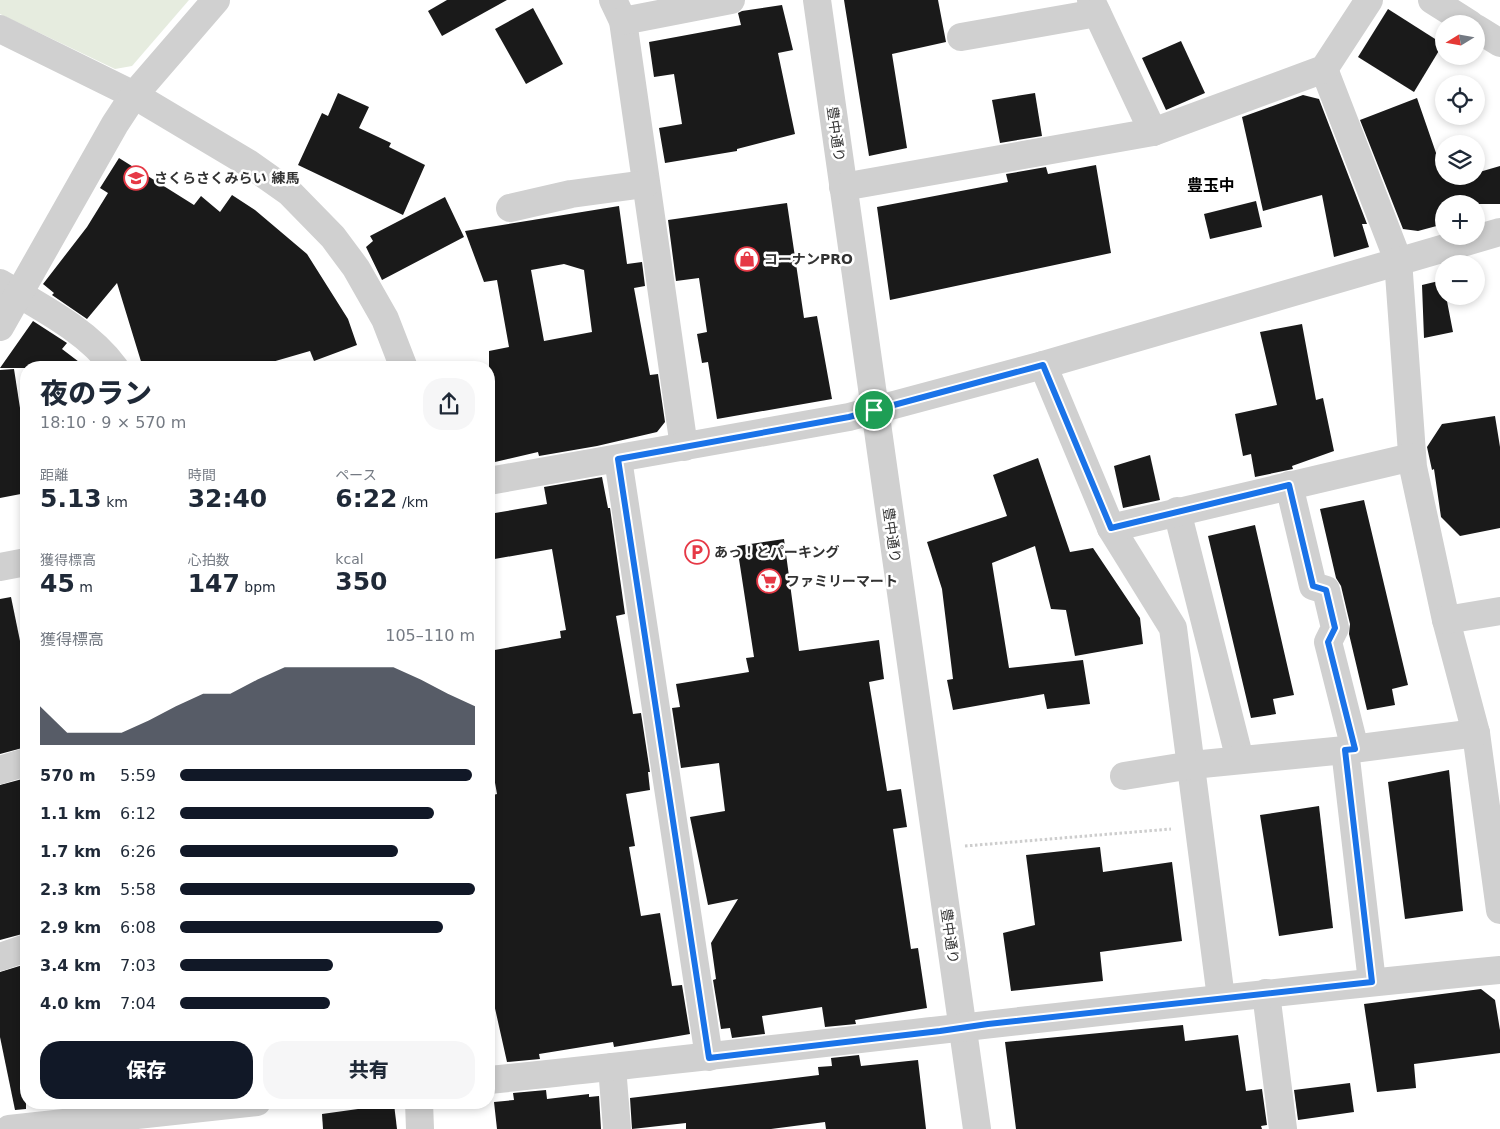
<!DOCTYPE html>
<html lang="ja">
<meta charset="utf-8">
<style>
body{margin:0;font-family:"DejaVu Sans","Noto Sans JP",sans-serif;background:#f6f6f7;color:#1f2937;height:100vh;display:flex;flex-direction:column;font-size:19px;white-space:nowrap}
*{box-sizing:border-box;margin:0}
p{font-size:16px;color:#747a83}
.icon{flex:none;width:28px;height:28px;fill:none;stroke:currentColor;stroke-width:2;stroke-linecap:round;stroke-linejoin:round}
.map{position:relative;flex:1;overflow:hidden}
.panel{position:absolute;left:20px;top:361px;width:475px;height:748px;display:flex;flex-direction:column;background:#fff;border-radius:20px;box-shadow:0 2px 8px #0003}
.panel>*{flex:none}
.needle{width:32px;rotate:259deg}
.fabs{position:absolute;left:1435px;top:15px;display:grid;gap:10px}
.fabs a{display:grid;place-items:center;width:50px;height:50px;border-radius:50%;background:#fff;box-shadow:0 2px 8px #0003;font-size:25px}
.pin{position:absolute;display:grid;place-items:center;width:42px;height:42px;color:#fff;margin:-21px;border:2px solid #fff;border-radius:50%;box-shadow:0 1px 5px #0007}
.round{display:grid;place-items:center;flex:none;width:52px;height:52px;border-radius:20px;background:#f6f6f7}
.overview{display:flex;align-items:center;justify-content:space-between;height:85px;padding:0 20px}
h1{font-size:28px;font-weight:800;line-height:38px}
.figures{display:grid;grid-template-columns:repeat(3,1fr);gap:8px;height:85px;padding:5px 20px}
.figures div{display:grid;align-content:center}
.figures b{font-size:25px;font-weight:800}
.figures small{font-size:14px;font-weight:400}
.figures p{font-size:14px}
.chart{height:140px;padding:10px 20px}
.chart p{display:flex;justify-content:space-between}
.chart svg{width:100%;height:90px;margin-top:5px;fill:#111827;opacity:.7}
.action{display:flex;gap:10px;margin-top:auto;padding:10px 20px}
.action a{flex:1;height:58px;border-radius:20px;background:#111827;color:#fff;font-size:20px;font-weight:800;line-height:58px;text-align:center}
.action a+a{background:#f6f6f7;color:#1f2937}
ul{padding:0 20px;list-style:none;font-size:16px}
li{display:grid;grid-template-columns:80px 60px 1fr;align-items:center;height:38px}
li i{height:12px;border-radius:6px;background:#111827}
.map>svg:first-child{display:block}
.green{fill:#e6ecdf}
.building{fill:#1a1a1a;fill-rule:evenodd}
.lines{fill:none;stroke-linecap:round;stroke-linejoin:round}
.path{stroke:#cdcdcd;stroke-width:3;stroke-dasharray:2.5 2.5;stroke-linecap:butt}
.minor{stroke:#d0d0d0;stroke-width:28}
.route-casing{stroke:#fff;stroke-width:10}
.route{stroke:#1a73e8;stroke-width:6}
.labels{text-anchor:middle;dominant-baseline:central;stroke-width:5;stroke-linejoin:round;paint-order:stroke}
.street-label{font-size:14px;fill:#333;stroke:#fff}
.poi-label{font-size:14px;font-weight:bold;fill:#333;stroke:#fff;text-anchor:start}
.quarter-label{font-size:16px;font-weight:bold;fill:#000;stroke:#fff}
</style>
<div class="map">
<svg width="1500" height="1129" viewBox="0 0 1500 1129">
<rect width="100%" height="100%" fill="#fff"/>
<polygon class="green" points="0,0 189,0 132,66 115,69 0,14"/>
<g class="building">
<polygon points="447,0 507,0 442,36 428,11"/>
<polygon points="844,0 938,0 946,42 892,54 907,148 869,156"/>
<polygon points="782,5 793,50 778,53 795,134 737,149 737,151 665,163 659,128 682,124 674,74 654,77 649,42 741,25 738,13 742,11"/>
<polygon points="533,8 563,64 526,84 495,29"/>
<polygon points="1388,9 1443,44 1414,92 1358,57"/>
<polygon points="1181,41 1205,93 1166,110 1142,58"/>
<polygon points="338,93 369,107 359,128 391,143 389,147 425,165 403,215 298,165 322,113 328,116"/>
<polygon points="1035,93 1042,136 1000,143 992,100"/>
<polygon points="1303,95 1319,99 1367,224 1362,224 1369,247 1334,257 1322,195 1263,211 1242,117"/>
<polygon points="1417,98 1444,176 1476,176 1476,173 1500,166 1500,204 1444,204 1444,224 1418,231 1403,229 1360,120"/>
<polygon points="119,158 194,205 201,196 220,212 232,195 255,210 307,254 348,319 357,345 314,361 310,351 251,368 143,368 117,283 87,319 52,295 54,293 43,284 87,227 108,193 100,188"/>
<polygon points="1096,165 1111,253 890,300 877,207 1008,182 1006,174 1046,167 1048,174"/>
<polygon points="445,197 464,237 382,280 366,247 373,241 370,236"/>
<polygon points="1256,201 1262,227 1210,239 1204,214"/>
<polygon points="787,203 804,318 817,316 832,399 717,419 708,362 702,363 697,334 707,332 699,278 676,281 668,220"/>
<path d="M619,206L627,264L642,262L645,286L634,288L650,375L658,374L665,422L657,432L597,446L539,456L538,452L495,462L489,436V351L509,347L497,280L484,282L465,231ZM564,264L584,270L592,332L544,341L531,270Z"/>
<polygon points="1443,280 1444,296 1446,296 1453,332 1424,338 1422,285"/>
<polygon points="33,321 67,343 62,349 87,368 0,368"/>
<polygon points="1302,324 1316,400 1323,398 1334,451 1292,466 1293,469 1255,477 1251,454 1243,456 1235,414 1277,405 1260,332"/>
<polygon points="14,369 26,447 26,493 0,498 0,370"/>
<polygon points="1495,416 1500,447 1500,528 1460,536 1441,517 1434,469 1432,470 1427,447 1442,424"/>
<polygon points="1150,455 1160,500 1123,508 1114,466"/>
<polygon points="1038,458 1070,552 1093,548 1140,618 1143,644 1075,656 1066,610 1051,609 1035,546 992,563 1009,668 1083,660 1090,704 1047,709 1044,694 953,710 947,680 953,679 942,589 927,542 1007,516 993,475"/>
<polygon points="602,477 608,508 610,508 625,614 616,616 633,714 641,713 650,772 648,772 650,790 626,794 635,846 629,847 641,916 660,913 672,986 682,985 690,1034 614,1047 613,1042 539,1054 540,1059 507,1062 492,995 489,995 489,861 493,860 489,835 489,796 497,794 489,749 489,712 495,711 489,676 489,651 561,638 560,631 566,630 552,549 489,560 489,514 547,504 544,487"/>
<polygon points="1364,500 1408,685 1392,689 1395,705 1367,710 1349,634 1350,624 1341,586 1336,578 1320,509"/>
<polygon points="1255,525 1294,695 1273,699 1276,714 1251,718 1208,536"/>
<polygon points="784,539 799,651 879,640 884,679 869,682 887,791 901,789 907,827 893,829 911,949 918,948 927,1008 855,1020 856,1024 825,1027 822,1007 762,1016 765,1034 732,1038 730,1028 721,1029 713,980 716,979 711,943 738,899 708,905 690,817 725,811 719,763 681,768 672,708 680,707 676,684 749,672 746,658 754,657 737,546"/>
<polygon points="11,597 26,670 26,747 0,754 0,599"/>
<polygon points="1449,770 1463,911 1405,919 1388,782"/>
<polygon points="26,778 26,933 0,940 0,785"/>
<polygon points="1319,806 1333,928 1279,936 1260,815"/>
<polygon points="1100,847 1103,872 1172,862 1182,941 1100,952 1103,981 1011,991 1003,933 1035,925 1026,855"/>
<polygon points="26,964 26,1109 15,1110 0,1037 0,972"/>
<polygon points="1481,989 1495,1000 1500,1030 1500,1053 1414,1064 1416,1088 1377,1092 1364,1004"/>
<polygon points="1183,1025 1185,1041 1238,1035 1246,1091 1262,1089 1267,1125 1261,1126 1262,1129 1016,1129 1005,1042"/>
<polygon points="859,1055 861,1066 918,1060 926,1129 826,1129 825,1122 771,1129 686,1129 686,1123 632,1129 630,1098 819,1075 818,1067 832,1066 831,1058"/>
<polygon points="1350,1083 1354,1112 1298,1120 1294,1090"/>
<polygon points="546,1090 547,1099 589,1094 589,1097 599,1096 601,1129 497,1129 494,1102 514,1100 513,1093"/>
<polygon points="394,1104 397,1129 323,1129 322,1114"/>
</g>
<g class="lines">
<polyline class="path" points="965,846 1171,829"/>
<g class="minor">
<polyline points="613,0 623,21 684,447"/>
<polyline points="817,0 977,1129"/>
<polyline points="1091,0 1153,132"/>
<polyline points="1432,0 1470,24"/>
<polyline points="623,21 731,0"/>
<polyline points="1476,28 1500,43"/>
<polyline points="0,29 134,95 248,163 289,192 333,237 356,268 385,319 404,368"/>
<polyline points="961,37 1097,13"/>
<polyline points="1324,69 1398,260 1413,467 1446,620 1476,733 1500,910"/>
<polyline points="843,187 1153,132 1324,69 1369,0"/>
<polyline points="510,208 571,194 645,184"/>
<path d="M0,283C40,307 87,330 115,368"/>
<polyline points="0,327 115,124 134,95 216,0"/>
<polyline points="1043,365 1111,528 1173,628 1221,998"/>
<polyline points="618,459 709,1057"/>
<polyline points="489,481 849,417 1043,365 1500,232"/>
<polyline points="1289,485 1313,586 1326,590 1335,628 1328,642 1355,749"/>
<polyline points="1177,511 1240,760"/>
<polyline points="1111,528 1412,457"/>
<polyline points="0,567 26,562"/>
<polyline points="1446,620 1500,611"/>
<polyline points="1345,750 1372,982"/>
<polyline points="0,770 26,762"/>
<polyline points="1124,776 1192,765 1345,750 1476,733"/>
<polyline points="0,957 26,948"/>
<polyline points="1266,993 1283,1129"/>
<polyline points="612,1067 617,1129"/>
<path d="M489,1080C826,1045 1162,1002 1500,970"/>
<polyline points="419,1102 420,1129"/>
<polyline points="9,1129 257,1102"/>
</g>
</g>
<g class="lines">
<g class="route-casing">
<polygon id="route" points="1043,365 1111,528 1289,485 1313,586 1326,590 1335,628 1328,642 1355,749 1345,750 1372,982 988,1024 940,1031 709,1058 618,459 849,417"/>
</g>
<use href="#route" class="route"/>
</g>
<defs>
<g id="school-ring" transform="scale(1.25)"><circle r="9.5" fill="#fff" stroke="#e63946" stroke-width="1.5"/><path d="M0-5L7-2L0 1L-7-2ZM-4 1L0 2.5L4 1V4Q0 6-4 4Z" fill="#e63946"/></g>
<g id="shop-ring" transform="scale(1.25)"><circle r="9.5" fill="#fff" stroke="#e63946" stroke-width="1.5"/><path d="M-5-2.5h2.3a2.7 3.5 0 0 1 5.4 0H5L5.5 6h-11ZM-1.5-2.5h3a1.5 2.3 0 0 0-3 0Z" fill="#e63946"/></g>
<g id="parking-ring" transform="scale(1.25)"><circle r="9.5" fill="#fff" stroke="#e63946" stroke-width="1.5"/><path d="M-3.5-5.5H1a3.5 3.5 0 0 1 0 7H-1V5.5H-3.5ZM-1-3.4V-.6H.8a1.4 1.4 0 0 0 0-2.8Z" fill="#e63946"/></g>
<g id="supermarket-ring" transform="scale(1.25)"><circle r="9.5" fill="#fff" stroke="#e63946" stroke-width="1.5"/><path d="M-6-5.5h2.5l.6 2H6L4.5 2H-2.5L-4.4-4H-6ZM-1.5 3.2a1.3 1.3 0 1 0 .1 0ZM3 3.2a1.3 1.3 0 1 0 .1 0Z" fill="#e63946"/></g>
</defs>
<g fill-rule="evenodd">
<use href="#school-ring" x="136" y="178"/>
<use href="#shop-ring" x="747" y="259"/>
<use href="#parking-ring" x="697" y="552"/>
<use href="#supermarket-ring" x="769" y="581"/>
</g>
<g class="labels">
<g class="street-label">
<text transform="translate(836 134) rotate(82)">豊中通り</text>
<text transform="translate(892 535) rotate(82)">豊中通り</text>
<text transform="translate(950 936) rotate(82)">豊中通り</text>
</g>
<g class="poi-label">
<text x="154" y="178">さくらさくみらい 練馬</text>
<text x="764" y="259">コーナンPRO</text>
<text x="714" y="552">あっ！とパーキング</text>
<text x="786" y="581">ファミリーマート</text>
</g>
<g class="quarter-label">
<text x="1211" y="185">豊玉中</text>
</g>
</g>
</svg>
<div class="fabs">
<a><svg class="needle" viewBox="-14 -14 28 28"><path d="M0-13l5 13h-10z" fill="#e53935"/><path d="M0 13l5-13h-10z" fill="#747a83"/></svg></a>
<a><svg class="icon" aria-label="locate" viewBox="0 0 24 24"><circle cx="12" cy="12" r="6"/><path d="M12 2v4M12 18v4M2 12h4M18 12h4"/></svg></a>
<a><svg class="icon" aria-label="layers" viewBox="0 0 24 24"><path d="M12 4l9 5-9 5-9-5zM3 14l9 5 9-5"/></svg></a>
<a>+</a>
<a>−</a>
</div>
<div class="pin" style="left:874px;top:410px;background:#1e9e55"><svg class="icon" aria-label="arrive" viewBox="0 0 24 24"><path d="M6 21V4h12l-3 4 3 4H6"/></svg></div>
<section class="panel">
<div class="overview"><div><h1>夜のラン</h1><p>18:10 · 9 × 570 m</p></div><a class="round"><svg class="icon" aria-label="share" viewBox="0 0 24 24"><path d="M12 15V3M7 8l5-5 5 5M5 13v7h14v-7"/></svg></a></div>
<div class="figures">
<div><p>距離</p><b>5.13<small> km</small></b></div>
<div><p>時間</p><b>32:40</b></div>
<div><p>ペース</p><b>6:22<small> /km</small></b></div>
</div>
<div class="figures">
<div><p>獲得標高</p><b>45<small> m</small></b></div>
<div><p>心拍数</p><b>147<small> bpm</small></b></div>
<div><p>kcal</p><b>350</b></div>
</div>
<div class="chart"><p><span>獲得標高</span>105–110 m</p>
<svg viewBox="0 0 160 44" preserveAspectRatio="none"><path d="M0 44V25L10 38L20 38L30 38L40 32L50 25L60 19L70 19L80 12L90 6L100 6L110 6L120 6L130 6L140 12L150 19L160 25V44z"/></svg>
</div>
<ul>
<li><b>570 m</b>5:59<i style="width:99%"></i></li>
<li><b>1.1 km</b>6:12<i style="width:86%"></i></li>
<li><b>1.7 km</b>6:26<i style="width:74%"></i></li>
<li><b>2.3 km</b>5:58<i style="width:100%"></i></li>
<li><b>2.9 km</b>6:08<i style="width:89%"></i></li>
<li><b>3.4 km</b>7:03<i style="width:52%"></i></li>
<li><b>4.0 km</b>7:04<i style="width:51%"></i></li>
</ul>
<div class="action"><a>保存</a><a>共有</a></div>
</section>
</div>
